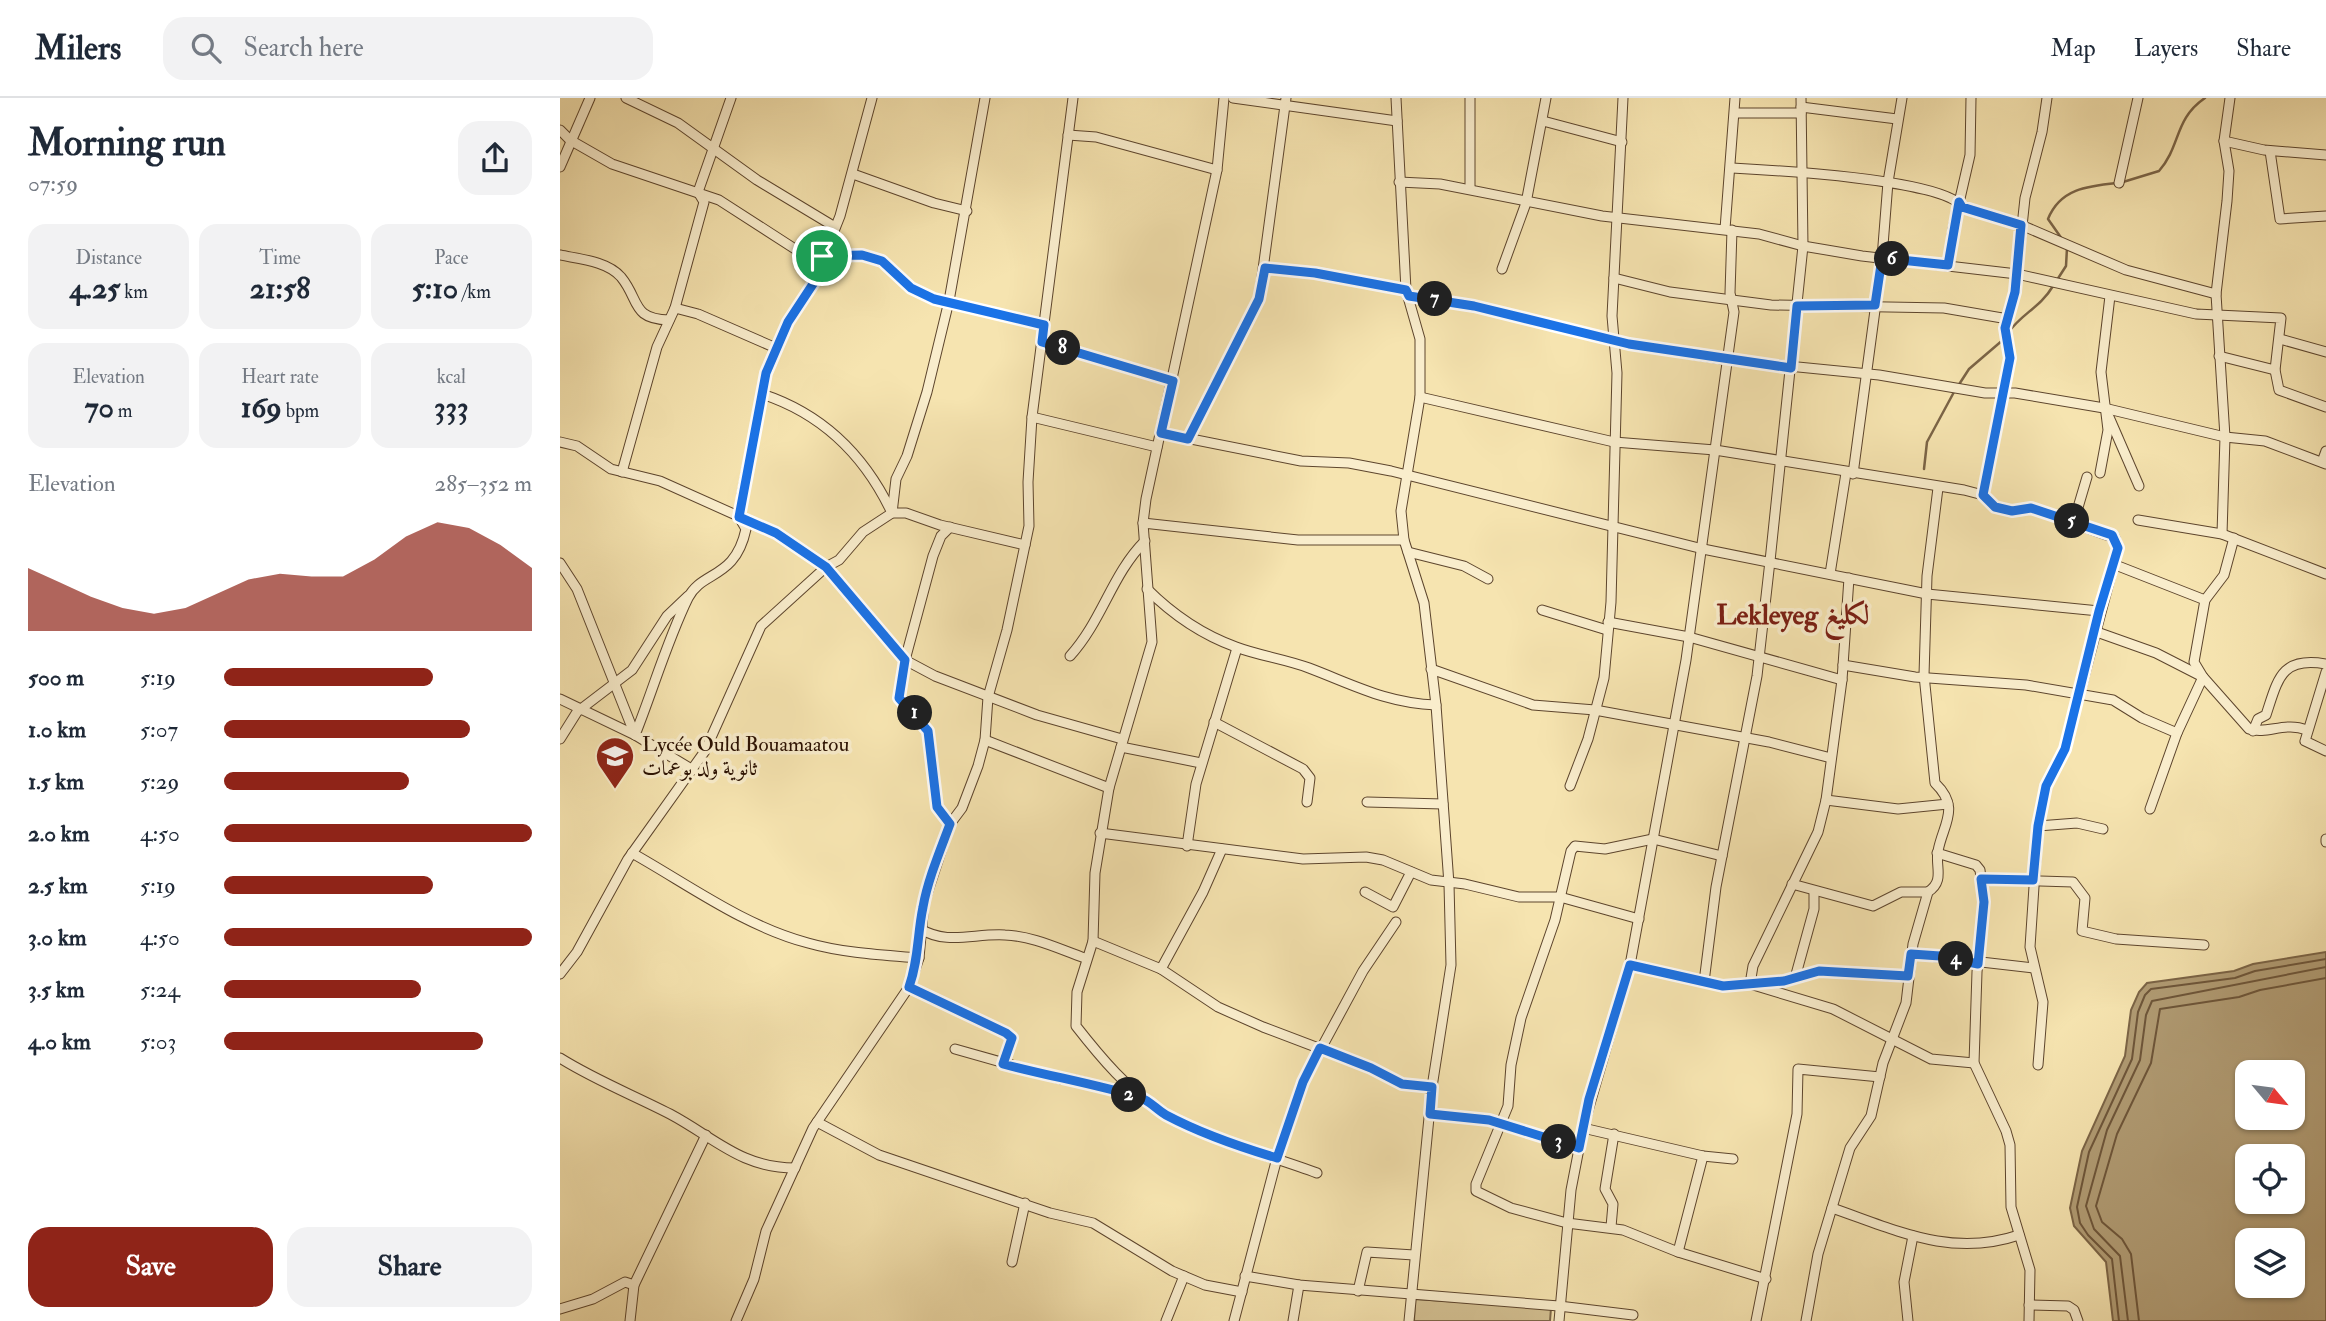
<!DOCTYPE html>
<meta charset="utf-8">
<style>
body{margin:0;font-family:"IM FELL Double Pica",Amiri,serif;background:#f2f2f3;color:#1f2937;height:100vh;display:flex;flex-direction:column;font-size:26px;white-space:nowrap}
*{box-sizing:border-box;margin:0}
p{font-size:23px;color:#747a83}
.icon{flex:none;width:38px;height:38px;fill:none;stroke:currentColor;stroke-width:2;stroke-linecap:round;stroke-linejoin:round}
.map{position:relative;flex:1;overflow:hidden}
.details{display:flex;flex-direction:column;background:#fff;width:560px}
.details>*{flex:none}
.needle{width:46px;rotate:119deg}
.controls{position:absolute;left:1675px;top:962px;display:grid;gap:14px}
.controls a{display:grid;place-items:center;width:70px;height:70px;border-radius:14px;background:#fff;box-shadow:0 2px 5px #0004;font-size:35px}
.pin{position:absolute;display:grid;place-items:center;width:60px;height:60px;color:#fff;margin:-30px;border:4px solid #fff;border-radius:50%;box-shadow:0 2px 7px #0007}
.km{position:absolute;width:35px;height:35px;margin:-18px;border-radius:50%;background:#222;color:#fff;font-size:19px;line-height:35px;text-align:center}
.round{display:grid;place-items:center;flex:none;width:74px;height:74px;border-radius:21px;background:#f2f2f3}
.summary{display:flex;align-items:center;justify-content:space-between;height:119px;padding:0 28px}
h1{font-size:38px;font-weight:700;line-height:52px}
.stats{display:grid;grid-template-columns:repeat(3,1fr);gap:10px;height:119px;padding:7px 28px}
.stats div{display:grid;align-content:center;border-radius:18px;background:#f2f2f3;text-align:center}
.stats b{font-size:30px;font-weight:700}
.stats small{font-size:19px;font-weight:400}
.stats p{font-size:19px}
.chart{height:196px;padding:14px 28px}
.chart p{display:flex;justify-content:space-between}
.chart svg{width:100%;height:126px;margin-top:7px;fill:#8f2418;opacity:.7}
.action{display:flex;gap:14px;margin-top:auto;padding:14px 28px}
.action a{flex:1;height:80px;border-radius:21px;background:#8f2418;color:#fff;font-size:28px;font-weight:700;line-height:80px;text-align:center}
.action a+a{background:#f2f2f3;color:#1f2937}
ul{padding:0 28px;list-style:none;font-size:23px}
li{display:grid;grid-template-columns:112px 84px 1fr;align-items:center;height:52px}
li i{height:18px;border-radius:9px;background:#8f2418}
header{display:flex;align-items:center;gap:42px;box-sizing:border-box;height:98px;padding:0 35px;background:#fff;border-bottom:2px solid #e0e1e3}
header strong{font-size:33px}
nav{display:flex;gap:38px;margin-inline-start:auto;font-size:24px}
.search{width:490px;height:63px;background:#f2f2f3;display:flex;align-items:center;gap:18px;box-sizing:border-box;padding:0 24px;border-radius:21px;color:#747a83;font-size:26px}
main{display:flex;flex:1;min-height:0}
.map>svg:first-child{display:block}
.green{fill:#d3c092;stroke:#7e684a;stroke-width:2}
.water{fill:#b19c74;stroke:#7b6446;stroke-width:2;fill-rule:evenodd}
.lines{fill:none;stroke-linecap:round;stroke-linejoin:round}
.shore{stroke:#6e563a;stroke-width:2}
.stream{stroke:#7b6446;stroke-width:2.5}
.minor-casing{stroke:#5d452d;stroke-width:11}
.minor{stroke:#f9edcc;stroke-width:9}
.route-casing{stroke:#fff;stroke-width:14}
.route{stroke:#1a73e8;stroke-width:9}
.labels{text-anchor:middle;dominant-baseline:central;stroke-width:7;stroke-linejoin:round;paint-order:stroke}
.poi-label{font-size:21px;fill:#2a1001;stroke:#f9edcc;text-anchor:start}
.district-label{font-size:28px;font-weight:bold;fill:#7a1f14;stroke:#f9edcc}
</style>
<header>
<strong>Milers</strong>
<div class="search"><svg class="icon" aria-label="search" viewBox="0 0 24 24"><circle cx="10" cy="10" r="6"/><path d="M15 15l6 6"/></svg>Search here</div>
<nav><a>Map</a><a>Layers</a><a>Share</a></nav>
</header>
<main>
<section class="details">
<div class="summary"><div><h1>Morning run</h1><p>07:59</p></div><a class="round"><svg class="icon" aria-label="share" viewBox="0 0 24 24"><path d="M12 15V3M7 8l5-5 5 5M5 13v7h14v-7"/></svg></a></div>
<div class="stats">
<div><p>Distance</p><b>4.25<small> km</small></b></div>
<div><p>Time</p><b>21:58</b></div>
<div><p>Pace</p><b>5:10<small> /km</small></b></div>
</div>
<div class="stats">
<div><p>Elevation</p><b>70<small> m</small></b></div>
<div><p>Heart rate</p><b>169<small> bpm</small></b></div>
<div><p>kcal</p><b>333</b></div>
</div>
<div class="chart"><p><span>Elevation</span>285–352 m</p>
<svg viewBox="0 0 160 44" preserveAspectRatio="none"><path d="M0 44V22L10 27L20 32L30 36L40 38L50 36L60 31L70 26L80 24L90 25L100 25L110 19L120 11L130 6L140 8L150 14L160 22V44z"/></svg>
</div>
<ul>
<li><b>500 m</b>5:19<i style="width:68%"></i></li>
<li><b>1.0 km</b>5:07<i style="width:80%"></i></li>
<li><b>1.5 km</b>5:29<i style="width:60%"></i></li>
<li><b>2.0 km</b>4:50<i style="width:100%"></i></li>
<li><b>2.5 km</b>5:19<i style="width:68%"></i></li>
<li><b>3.0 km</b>4:50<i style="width:100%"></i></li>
<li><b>3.5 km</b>5:24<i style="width:64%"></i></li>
<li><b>4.0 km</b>5:03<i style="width:84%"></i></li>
</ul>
<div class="action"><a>Save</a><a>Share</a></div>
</section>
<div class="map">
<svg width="1766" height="1223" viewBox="0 0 1766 1223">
<rect width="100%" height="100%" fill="#f6e4b0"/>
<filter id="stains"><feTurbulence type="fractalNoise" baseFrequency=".00286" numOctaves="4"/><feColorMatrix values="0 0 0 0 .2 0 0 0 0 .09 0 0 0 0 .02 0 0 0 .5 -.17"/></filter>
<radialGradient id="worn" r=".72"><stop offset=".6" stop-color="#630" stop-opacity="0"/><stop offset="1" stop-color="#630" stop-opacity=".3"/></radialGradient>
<polygon class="green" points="855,1201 991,1210 990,1223 854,1223"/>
<path class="water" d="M1766,854V1223H1553L1546,1164L1514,1128L1510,1110L1522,1053L1565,958L1571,912L1579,894L1587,885L1674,873L1693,866ZM1687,975H1732V1020H1687ZM1687,1059H1732V1104H1687ZM1687,1143H1732V1188H1687Z"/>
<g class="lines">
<g class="shore">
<polyline points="1559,1223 1552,1161 1528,1137 1520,1125 1517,1109 1529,1054 1572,961 1578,914 1585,897 1591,891 1675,880 1695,873 1766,861"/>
<polyline points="1568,1223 1560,1158 1534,1131 1526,1108 1547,1032 1580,962 1586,917 1592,903 1766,869"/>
<polyline points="1579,1223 1571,1156 1562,1141 1542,1124 1536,1108 1557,1036 1591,965 1600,911 1679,899 1700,892 1766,880"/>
</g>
<g class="stream">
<path d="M1563,84L1599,73C1621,48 1614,21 1645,0"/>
<path d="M1502,141L1488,121C1500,91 1527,88 1557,85"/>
<polyline points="1497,182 1506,168 1507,150"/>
<path d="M1448,235C1462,215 1480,210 1493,188"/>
<polyline points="1398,288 1409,271 1444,241"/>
<polyline points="1364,371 1367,344 1394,294"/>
</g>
<g class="minor-casing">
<g id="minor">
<polyline points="66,0 118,25 197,82 275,129"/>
<path d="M664,0L657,72L586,401L583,425L592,544L549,690L535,775L533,843L517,894L516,928C541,960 568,992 603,1015C642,1040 712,1058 757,1075"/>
<polyline points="673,0 837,23"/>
<polyline points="836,0 846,192 860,241 860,299 841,413 844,442 864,505 876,607 889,786 891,867 872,989 849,1223"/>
<polyline points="910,0 910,90"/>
<polyline points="1241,9 1337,21"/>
<polyline points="1176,15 1241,15"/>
<polyline points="983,23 1062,44"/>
<polyline points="0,32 10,42 52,66 159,102 235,151 255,158 302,157 322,163 351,190 374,201 484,227"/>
<polyline points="508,37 536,39 657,72"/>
<polyline points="1664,43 1704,52 1766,57"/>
<polyline points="1710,53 1720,121 1766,118"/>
<polyline points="0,69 30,0"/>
<path d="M1171,70C1209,72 1385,81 1402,109L1461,127L1566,172L1656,196"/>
<polyline points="293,76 374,105 407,113"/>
<polyline points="839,84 880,86 1042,118 1199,136 1243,148 1302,158 1457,176 1636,216 1721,220 1715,272 1719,292 1766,309"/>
<polyline points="1559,85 1578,0"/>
<polyline points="1165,131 1175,0"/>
<path d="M0,157C19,161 47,163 61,179C80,202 71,221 109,222"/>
<polyline points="1388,168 1393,131 1410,57 1411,0"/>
<polyline points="705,170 755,175 846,192"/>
<polyline points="942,171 966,105 986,0"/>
<polyline points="1054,180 1110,194 1211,207 1384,210 1448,221"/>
<polyline points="849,198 913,208 1069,246 1168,262 1319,277 1425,295 1455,295 1544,310 1665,339 1705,343 1766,366"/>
<polyline points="115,210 138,216 216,250"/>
<polyline points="1720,241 1766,254"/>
<polyline points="482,244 613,283"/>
<polyline points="1659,258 1715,272"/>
<path d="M202,296C263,316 304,357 331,413"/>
<polyline points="860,299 1054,344 1155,352 1404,392 1423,397 1435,409 1452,413 1471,410 1555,440 1558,450 1505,651 1486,688 1478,728 1470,849 1483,904 1478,967"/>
<polyline points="472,319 597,349"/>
<polyline points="1549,319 1579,388"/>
<polyline points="601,335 741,363 789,365 831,373 1143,451 1367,496 1539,513"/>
<polyline points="628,341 699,201 726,0"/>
<polyline points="0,344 17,348 51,371 100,383 216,435 266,469 345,562 375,578 477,617 562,641"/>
<polyline points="1762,364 1766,353"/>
<polyline points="62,374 97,249 115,210 144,104 138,94 171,0"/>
<polyline points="1540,375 1548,332 1541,274 1550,198"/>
<polyline points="1293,376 1322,160 1328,84 1342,0"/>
<polyline points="1423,397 1450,260 1445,230 1455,194 1465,100 1482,34 1487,0"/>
<polyline points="332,415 336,381 347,358 367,294 389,203 425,0"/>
<polyline points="1578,422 1662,436 1766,476"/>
<polyline points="1514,423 1527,379"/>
<polyline points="583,425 738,442 844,442"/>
<polyline points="390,429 381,438 373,458 345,562 339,600 368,633 377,709 390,726"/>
<polyline points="1662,436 1665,339 1656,196 1667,103 1669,73 1664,43 1670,0"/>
<path d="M1674,440L1664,477L1645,502L1634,564L1643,579L1689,631C1708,637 1724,623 1747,632"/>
<polyline points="848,454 904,468 928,481"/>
<polyline points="0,465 17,491 75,637"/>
<polyline points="1553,466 1645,502"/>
<polyline points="1270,476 1286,375"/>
<polyline points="1289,480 1282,582 1266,702 1258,734 1193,868 1190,886 1273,911 1371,961 1414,965"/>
<path d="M587,491C612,516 643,537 676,549C700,558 725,561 749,570C794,587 826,605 876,607"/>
<polyline points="982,512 1047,532"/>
<polyline points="1048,524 1129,539 1282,582"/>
<polyline points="1534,533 1596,555 1641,578"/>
<path d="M510,558C542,523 552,476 585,443"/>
<polyline points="1283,567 1355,579 1466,587 1553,602 1582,620 1617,635"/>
<polyline points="871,571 973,607 1035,612 1209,644 1271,660"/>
<polyline points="1766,574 1745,643 1766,653"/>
<polyline points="0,601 75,637 133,672"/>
<polyline points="654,624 743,671 750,680 747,704"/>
<path d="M1693,633L1698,621L1706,617C1718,581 1721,558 1766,566"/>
<path d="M75,637C93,592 107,543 128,500C142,472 175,482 186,431L179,419L182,397L206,275L228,224L253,186L280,118L312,0"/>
<polyline points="0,641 17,614 72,572 107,518 128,498"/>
<polyline points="425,642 549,690"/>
<polyline points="561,649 641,665"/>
<polyline points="1010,688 1028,641 1044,580 1051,504 1057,275 1052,218 1063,0"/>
<polyline points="1266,702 1338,711 1388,706"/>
<polyline points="807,704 883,706"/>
<polyline points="1590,711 1617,635 1643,579"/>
<polyline points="1478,728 1517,725 1543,731"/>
<polyline points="540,735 743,761 806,759 823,762 871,782 905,786 959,799 1000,799 1079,821"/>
<polyline points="1766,741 1766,744"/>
<polyline points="627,748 636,686 677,550"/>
<path d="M72,755C129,787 184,828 248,845C283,855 322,857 359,860"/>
<polyline points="1377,755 1416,767 1420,772 1424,804 1417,874 1414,965 1446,1033 1450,1047 1451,1109 1470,1172 1469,1223"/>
<polyline points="1162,758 1093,741 1045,751 1015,748 1011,753 995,822 961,920 951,967 948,1008 916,1086 916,1093 951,1110 1007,1125 1063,1132 1118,1154 1206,1181"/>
<polyline points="1421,781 1513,784 1525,800 1522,833 1556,841 1644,847"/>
<polyline points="1232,786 1313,808 1341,794 1368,794"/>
<polyline points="805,794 833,809 851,774"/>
<path d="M359,830C387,848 414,835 445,837C473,838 499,851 525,860"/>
<polyline points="533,843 601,871 658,909 703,929 811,970 842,986 872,989"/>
<polyline points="1351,856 1474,870"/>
<polyline points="1070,867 1163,888 1224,883 1259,873 1348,879"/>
<polyline points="601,871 643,794 662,751"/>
<polyline points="0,876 17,854 68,761 145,653 201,528 266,469 279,462 303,434 332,415 346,415 380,427 465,447"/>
<polyline points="1235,880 1254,811 1254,795"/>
<polyline points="1144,884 1156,789 1197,578 1210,463 1243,148 1241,0"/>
<polyline points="349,889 446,935 452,940 443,966"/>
<path d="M395,951L501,981C516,979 561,996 580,1000"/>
<path d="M0,960C35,982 73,997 110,1016C155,1040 181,1070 235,1070"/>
<polyline points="870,1016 929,1022 1019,1050"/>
<polyline points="257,1024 319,1057 490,1115 533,1125 612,1173 645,1187 682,1194"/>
<polyline points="1023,1030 1143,1058 1173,1061"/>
<path d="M1272,1110C1336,1132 1391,1160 1459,1137"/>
<polyline points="1051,1129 1053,1106 1045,1091 1054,1036"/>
<polyline points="1118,1154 1143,1058"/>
<polyline points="452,1164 465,1105"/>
<polyline points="685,1178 739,1187 999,1208 1073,1217"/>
<polyline points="798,1193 807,1154 854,1157"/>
<polyline points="1469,1207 1508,1208 1514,1212 1518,1223"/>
<polyline points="0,1211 33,1201 65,1184 74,1187"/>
<polyline points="70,1223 74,1187 146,1037"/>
<polyline points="176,1223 194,1181 206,1133 253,1030 349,889 359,860 364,805 390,726 402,710 418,668 425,642 428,599 447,532 469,428 468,384 472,319 513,0"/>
<polyline points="606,1223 624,1178"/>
<polyline points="674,1223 717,1060 743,984 803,873 836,824"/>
<polyline points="733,1223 739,1187"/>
<polyline points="999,1223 1011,1092 1023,1030 1070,867 1126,562 1174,214 1170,195 1172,132"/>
<polyline points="1196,1223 1237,1016 1238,971 1320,979"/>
<path d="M1246,1223L1258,1156L1290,1050L1311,1018L1323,965L1346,905L1353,846L1368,794C1385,783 1375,769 1378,753C1383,726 1401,710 1375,685L1364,577L1367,478L1378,390"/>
<polyline points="1348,1223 1344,1184 1353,1138"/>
</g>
</g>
<use href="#minor" class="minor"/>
</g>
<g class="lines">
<g class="route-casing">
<path id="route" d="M1399,104L1402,109L1461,127L1455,194L1445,230L1450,260L1423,397L1435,409L1452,413L1471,410L1552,437L1558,450L1539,513L1505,651L1486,688L1478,728L1473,782L1421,781L1424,804L1418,866L1380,858L1351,856L1348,878L1259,873L1224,883L1163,888L1070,867L1029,1001L1019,1050L929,1022L870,1016L872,989L842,986L811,970L760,950L743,984L717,1060C680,1049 640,1035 606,1017C597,1012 589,1002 579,999C534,986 489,978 443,966L452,940L446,935L349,889C359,861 357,837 363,809C368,781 380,753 390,726L377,709L368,633L339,600L345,562L266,469L216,435L179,419L206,275L228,224L253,186L262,158L302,157L322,163L351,190L374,201L484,227L482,244L613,283L601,335L628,341L699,201L705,170L755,175L846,192L849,198L914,208L1069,246L1231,270L1237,208L1315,207L1322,160L1388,167Z"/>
</g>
<use href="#route" class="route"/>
</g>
<defs>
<g id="school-pin" transform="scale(2.0125)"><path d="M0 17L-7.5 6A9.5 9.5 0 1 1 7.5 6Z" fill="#8f2418" stroke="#f9edcc"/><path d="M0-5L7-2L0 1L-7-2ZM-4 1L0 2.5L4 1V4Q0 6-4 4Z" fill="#fff"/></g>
</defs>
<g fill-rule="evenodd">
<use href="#school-pin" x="55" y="658"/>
</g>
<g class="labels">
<g class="poi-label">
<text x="82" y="646">Lycée Ould Bouamaatou<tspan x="82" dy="24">ثانوية ولد بوعمات</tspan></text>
</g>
<g class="district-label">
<text x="1233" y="517">Lekleyeg لكليغ</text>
</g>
</g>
<rect width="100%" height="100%" filter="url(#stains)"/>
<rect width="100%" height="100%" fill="url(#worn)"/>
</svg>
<div class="controls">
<a><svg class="needle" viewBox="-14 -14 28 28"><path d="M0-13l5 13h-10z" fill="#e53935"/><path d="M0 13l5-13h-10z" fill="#747a83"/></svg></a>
<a><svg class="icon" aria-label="locate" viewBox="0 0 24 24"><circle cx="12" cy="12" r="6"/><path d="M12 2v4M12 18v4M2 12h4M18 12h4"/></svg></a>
<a><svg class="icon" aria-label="layers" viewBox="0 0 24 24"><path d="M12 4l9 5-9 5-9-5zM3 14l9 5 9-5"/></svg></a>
</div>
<div class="pin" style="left:262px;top:158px;background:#1e9e55"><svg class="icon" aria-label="arrive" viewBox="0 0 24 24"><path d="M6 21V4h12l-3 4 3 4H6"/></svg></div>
<b class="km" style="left:355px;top:615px">1</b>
<b class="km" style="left:569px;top:997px">2</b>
<b class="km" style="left:999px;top:1044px">3</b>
<b class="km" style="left:1396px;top:861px">4</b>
<b class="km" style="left:1512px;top:423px">5</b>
<b class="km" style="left:1332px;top:161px">6</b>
<b class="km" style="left:875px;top:201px">7</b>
<b class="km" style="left:503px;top:250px">8</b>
</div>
</main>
